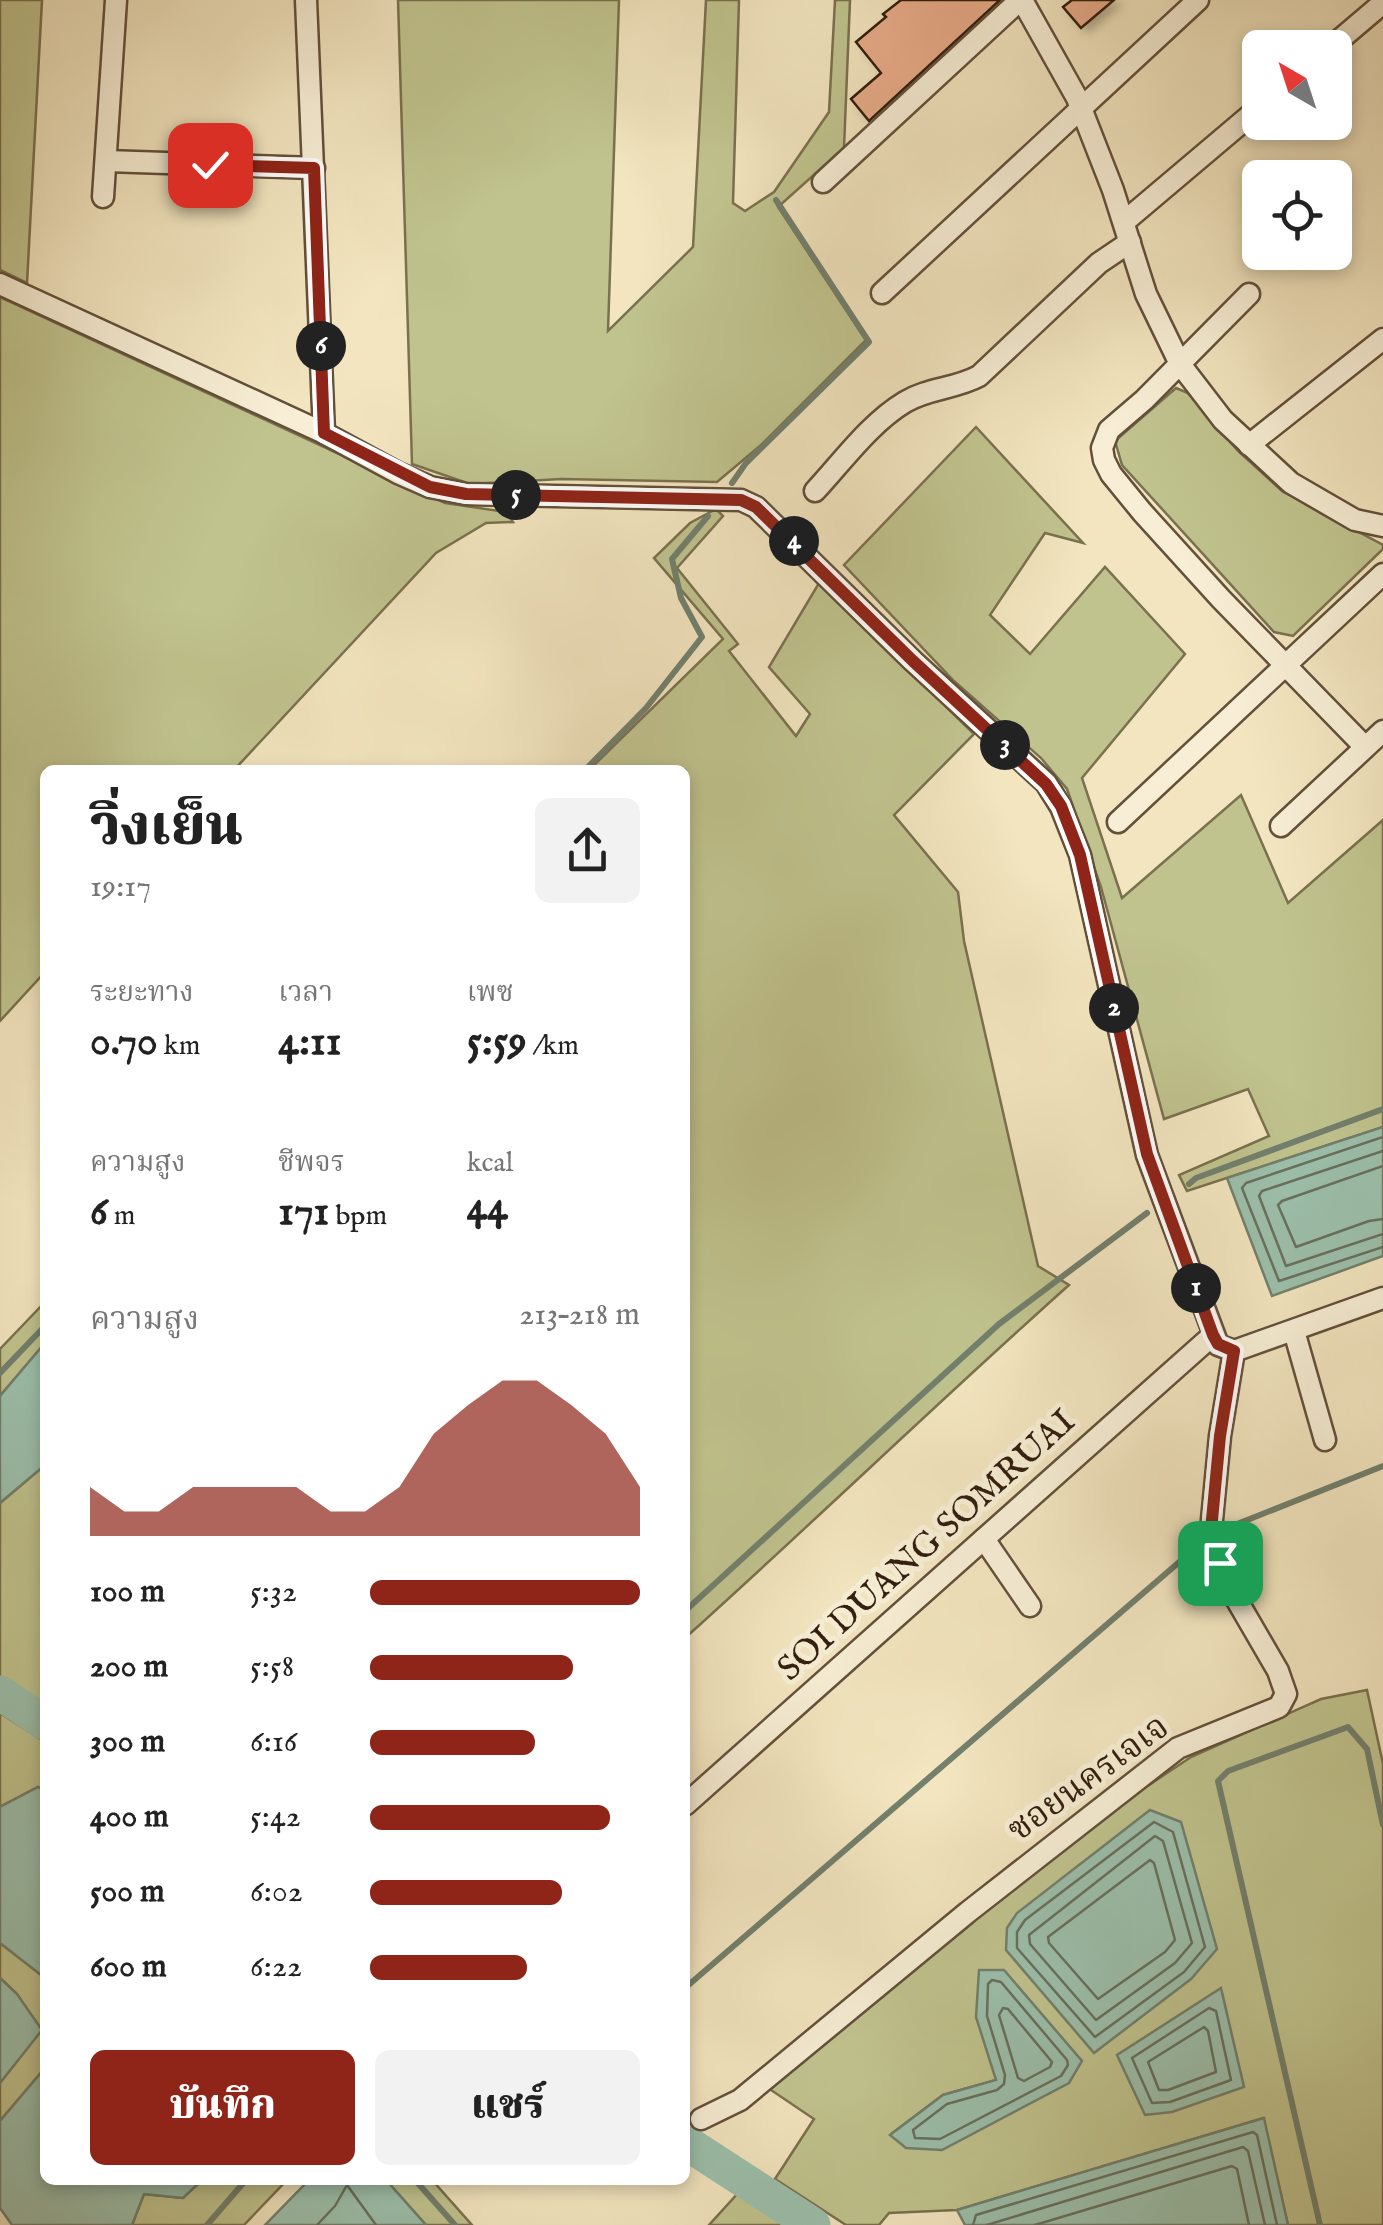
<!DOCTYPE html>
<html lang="th">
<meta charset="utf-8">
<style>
body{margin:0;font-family:"IM FELL English","Noto Serif Thai",serif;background:#f2f2f2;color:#222;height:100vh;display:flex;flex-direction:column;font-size:38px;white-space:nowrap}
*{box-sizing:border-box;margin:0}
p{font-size:32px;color:#767676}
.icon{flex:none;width:55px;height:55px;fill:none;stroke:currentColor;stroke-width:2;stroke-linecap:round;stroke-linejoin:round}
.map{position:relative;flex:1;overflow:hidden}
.side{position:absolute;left:40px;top:765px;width:650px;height:1420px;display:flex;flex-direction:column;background:#fff;border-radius:15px;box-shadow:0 5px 15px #0003}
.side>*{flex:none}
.needle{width:65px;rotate:321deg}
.tools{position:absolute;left:1242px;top:30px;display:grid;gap:20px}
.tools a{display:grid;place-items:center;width:110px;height:110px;border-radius:15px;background:#fff;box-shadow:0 5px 15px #0003;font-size:50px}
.pin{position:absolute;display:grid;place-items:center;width:85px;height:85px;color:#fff;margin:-42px;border-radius:20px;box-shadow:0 5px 15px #0006}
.km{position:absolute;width:50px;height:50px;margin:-25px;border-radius:50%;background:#222;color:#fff;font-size:28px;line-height:50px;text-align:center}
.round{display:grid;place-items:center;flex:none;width:105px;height:105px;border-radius:15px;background:#f2f2f2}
.summary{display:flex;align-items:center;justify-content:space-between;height:170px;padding:0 50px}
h1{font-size:55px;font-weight:800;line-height:75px}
.stats{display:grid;grid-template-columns:repeat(3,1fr);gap:15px;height:170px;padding:10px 50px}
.stats div{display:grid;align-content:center}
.stats b{font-size:42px;font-weight:800}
.stats small{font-size:28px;font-weight:400}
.stats p{font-size:28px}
.chart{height:280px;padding:20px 50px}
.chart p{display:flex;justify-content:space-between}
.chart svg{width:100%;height:180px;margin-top:10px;fill:#8f2418;opacity:.7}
.primary-button{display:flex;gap:20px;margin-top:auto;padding:20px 50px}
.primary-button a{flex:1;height:115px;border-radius:15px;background:#8f2418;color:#fff;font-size:40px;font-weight:800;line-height:115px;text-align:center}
.primary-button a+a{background:#f2f2f2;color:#222}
ul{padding:0 50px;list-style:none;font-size:32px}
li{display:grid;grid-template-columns:160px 120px 1fr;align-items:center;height:75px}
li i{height:25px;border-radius:12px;background:#8f2418}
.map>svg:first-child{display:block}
.green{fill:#c0c38e;stroke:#7a714e;stroke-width:2.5;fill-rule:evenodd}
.water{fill:#9cc0ac;stroke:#72806d;stroke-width:2.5}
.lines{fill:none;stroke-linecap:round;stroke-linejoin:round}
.shore{stroke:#68705e;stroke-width:2.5}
.stream{stroke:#72806d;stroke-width:6}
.river{stroke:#9cc0ac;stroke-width:35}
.building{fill:#e7ab89;stroke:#331f0f;stroke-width:2.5;filter:url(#shadow)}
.minor-casing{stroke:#63503b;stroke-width:25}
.minor{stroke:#f7eed5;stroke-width:20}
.route-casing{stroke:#fff;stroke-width:20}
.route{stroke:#8f2418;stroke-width:12}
.labels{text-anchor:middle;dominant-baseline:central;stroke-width:10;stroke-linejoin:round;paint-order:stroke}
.street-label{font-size:35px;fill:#331f0f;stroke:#f7eed5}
</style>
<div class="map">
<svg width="1383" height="2225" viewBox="0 0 1383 2225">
<defs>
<filter id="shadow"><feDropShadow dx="7" dy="4" stdDeviation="5" flood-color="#0004"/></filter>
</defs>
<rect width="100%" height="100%" fill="#f2e5bf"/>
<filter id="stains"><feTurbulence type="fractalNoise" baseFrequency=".002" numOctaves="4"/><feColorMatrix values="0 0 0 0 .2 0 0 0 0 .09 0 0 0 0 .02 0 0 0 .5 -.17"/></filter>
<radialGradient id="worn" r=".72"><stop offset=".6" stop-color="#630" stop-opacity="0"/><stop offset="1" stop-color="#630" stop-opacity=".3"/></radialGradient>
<g class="green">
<polygon points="0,0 42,0 27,283 0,270"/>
<polygon points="398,0 619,0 608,331 693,247 706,0 739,0 733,203 745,211 774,192 829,112 835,0 850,0 844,148 778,207 866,340 761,445 717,482 561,479 470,484 412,464"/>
<polygon points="0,297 445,503 506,512 513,522 486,523 436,553 234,770 45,770 45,972 0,1021"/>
<polygon points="1176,388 1188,393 1238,451 1282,491 1383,545 1383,549 1293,636 1274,632 1122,465 1115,441"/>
<polygon points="976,427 1083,543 1045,533 990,615 1030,654 1105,567 1185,654 1082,778 1122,898 1241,795 1288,903 1383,820 1383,1127 1187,1191 1179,1175 1269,1136 1248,1089 1164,1119 1101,887 1067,789 1041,758 954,681 844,565"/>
<path d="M716,509L723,516L677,568L738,644L729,651L796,736L810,714L769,667L819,583L974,734L894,815L958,892L964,941L1038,1266L1069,1285C939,1401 814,1522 685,1638V770H589L723,639L654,558L690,523Z"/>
<polygon points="45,1302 45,1343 0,1396 0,1349"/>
<polygon points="45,1465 45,1703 31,1703 0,1682 0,1503"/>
<path d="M1367,1690L1383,1764V2225H1288L1263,2118L957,2210L889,2213L879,2225H846L775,2179L814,2119L768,2088L1134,1789L1149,1785L1191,1757L1321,1699ZM996,2080L891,2134L943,2095Z"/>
<polygon points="0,1713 45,1742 45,1791 38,1787 0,1807"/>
<polygon points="0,1943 45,1978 45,2068 0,2121 0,2083 41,2030 17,1994 0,1978"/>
<polygon points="202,2180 287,2180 244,2225 132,2225 144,2194 183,2198"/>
<polygon points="386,2180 432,2180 472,2225 426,2225"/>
<polygon points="739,2192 793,2223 796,2225 709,2225"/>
</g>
<g class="water">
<polygon points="1383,1127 1383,1256 1272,1296 1227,1178"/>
<polygon points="45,1343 45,1465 0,1503 0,1396"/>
<polygon points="38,1787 45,1791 45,1978 0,1943 0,1807"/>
<polygon points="1150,1810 1181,1822 1217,1949 1191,1979 1094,2053 1006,1950 1007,1928 1017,1913"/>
<polygon points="979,1970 1004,1970 1082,2061 1069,2083 942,2150 906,2148 890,2135 943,2095 996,2080 976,2017"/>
<polygon points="0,1978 17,1994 42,2030 0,2083"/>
<polygon points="1221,1988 1244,2087 1172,2112 1145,2115 1117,2055"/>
<polygon points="45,2068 45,2180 202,2180 183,2198 144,2194 132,2225 12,2225 0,2208 0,2121"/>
<polygon points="1264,2118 1288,2225 965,2225 957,2210"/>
<polygon points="309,2180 386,2180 426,2225 265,2225"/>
</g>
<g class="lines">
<g class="shore">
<polyline points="1383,1137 1246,1183 1242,1188 1279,1281 1383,1247"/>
<polyline points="1383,1151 1262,1191 1259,1196 1286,1266 1383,1234"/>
<polyline points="1383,1166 1282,1201 1278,1205 1296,1247 1369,1221 1383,1219"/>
<polygon points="1154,1822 1173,1832 1205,1947 1184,1972 1095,2037 1017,1948 1017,1932 1025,1920"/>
<polygon points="1155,1836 1163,1841 1192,1943 1175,1963 1096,2020 1030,1944 1029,1935"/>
<polygon points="1150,1860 1154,1863 1175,1940 1165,1952 1098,1999 1049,1943 1048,1937"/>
<polygon points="992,1980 1001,1982 1067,2060 1068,2065 1061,2076 940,2139 915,2138 913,2130 947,2104 997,2090 1004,2084 1005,2075 987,2016 988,1984"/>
<polygon points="1003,2008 1008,2009 1052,2062 1050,2067 1024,2081 1018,2078 999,2015"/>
<polygon points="1209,2008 1216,2011 1231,2080 1170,2102 1152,2103 1132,2058"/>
<polygon points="1204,2027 1208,2031 1216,2072 1168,2090 1159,2090 1148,2062"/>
<polyline points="317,2225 335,2206 347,2185 376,2225"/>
<polyline points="973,2225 976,2215 1253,2132 1257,2135 1277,2225"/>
<polyline points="987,2225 1243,2147 1248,2151 1265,2225"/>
<polyline points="1035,2225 1232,2166 1237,2169 1249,2225"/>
</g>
<g class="stream">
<polyline points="732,483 746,463 869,342 776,200"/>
<polyline points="585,770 646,708 702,637 681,598 672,559 708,516"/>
<polyline points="1189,1184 1196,1178 1383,1109"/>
<polyline points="0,1373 45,1326"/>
<polyline points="1227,1528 1383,1466"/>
<polyline points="685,1611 999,1324 1147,1213"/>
<polyline points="685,1988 1199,1545"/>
<polyline points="415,2180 455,2225"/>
<polyline points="207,2225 246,2180"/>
<polyline points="1320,2225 1218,1781 1228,1771 1348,1727 1367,1749 1383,1825"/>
</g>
<g class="river">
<polyline points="0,1693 45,1723"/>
<polyline points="685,2142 813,2225"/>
</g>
</g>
<g class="building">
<polygon points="901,0 1000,0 869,121 851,99 881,73 856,42 886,17 883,14"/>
<polygon points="1072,0 1114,0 1081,28 1063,7"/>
</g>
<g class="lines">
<g class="minor-casing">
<g id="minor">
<polyline points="306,0 324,433"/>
<polyline points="1022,0 1077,98 1113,190 1146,294 1180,364 1223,420 1291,483 1355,520 1383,526"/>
<polyline points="1330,48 1383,3"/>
<polyline points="106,161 314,168"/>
<polyline points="823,182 1020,0"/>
<polyline points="103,197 116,0"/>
<polyline points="1124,222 1260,107"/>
<polyline points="0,284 324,433 398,473 430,487 466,494 741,500 756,507 913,661 1046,783 1061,807 1080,855 1147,1155 1218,1345 1234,1351 1383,1298"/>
<polyline points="882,293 1198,0"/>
<polyline points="1249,294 1144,400 1109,430 1102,448 1104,460 1111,474 1142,512 1221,599 1365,747"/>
<polyline points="1249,445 1383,339"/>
<path d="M815,491C842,462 870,423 905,402C928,388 955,389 979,376L1099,263L1130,242"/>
<polyline points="1118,822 1383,574"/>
<polyline points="1281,826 1383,731"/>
<polyline points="1294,1331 1325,1440"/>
<polyline points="984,1539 1030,1606"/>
<polyline points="685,1805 1213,1335"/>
<polyline points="701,2119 740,2100 968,1912 1178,1748 1279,1707 1286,1694 1278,1671 1235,1597 1211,1530 1220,1436 1234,1351"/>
</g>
</g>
<use href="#minor" class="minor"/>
</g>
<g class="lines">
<g class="route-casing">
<polyline id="route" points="210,165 314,168 324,433 430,487 466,494 741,500 756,507 913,661 1046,784 1061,806 1080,855 1147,1154 1213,1335 1218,1344 1234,1351 1220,1436 1211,1530 1220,1563"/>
</g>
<use href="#route" class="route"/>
</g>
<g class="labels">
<g class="street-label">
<text transform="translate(927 1546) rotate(-42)">SOI DUANG SOMRUAI</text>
<text transform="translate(1089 1779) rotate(-36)">ซอยนครเจเจ</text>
</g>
</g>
<rect width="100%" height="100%" filter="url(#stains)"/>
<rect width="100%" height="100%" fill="url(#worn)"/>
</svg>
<div class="tools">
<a><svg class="needle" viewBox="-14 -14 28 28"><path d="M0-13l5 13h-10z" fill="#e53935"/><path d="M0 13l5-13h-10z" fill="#767676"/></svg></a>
<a><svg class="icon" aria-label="locate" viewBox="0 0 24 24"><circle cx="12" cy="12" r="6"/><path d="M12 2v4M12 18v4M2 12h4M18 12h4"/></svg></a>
</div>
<div class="pin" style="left:1220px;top:1563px;background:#1e9e55"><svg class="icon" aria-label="arrive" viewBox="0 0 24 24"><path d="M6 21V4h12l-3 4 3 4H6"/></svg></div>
<div class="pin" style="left:210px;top:165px;background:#d93025"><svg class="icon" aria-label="check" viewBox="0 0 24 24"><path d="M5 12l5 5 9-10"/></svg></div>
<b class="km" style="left:1196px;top:1288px">1</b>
<b class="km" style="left:1114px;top:1008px">2</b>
<b class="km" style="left:1005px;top:745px">3</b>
<b class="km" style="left:794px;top:541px">4</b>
<b class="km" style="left:516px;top:495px">5</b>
<b class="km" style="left:321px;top:346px">6</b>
<section class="side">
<div class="summary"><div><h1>วิ่งเย็น</h1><p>19:17</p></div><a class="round"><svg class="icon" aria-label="share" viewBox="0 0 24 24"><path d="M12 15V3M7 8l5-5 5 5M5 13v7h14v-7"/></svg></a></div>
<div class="stats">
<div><p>ระยะทาง</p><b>0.70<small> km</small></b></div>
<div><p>เวลา</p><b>4:11</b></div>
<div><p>เพซ</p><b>5:59<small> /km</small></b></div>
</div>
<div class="stats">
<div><p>ความสูง</p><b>6<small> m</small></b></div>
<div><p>ชีพจร</p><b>171<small> bpm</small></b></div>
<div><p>kcal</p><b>44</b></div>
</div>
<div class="chart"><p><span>ความสูง</span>213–218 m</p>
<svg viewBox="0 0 160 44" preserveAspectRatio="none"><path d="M0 44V32L10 38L20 38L30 32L40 32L50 32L60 32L70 38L80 38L90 32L100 19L110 12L120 6L130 6L140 12L150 19L160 32V44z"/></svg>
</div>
<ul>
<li><b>100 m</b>5:32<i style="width:100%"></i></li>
<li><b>200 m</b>5:58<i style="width:75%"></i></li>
<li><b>300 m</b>6:16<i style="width:61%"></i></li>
<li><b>400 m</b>5:42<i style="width:89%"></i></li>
<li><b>500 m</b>6:02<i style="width:71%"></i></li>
<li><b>600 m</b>6:22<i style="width:58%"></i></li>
</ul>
<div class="primary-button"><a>บันทึก</a><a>แชร์</a></div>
</section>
</div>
